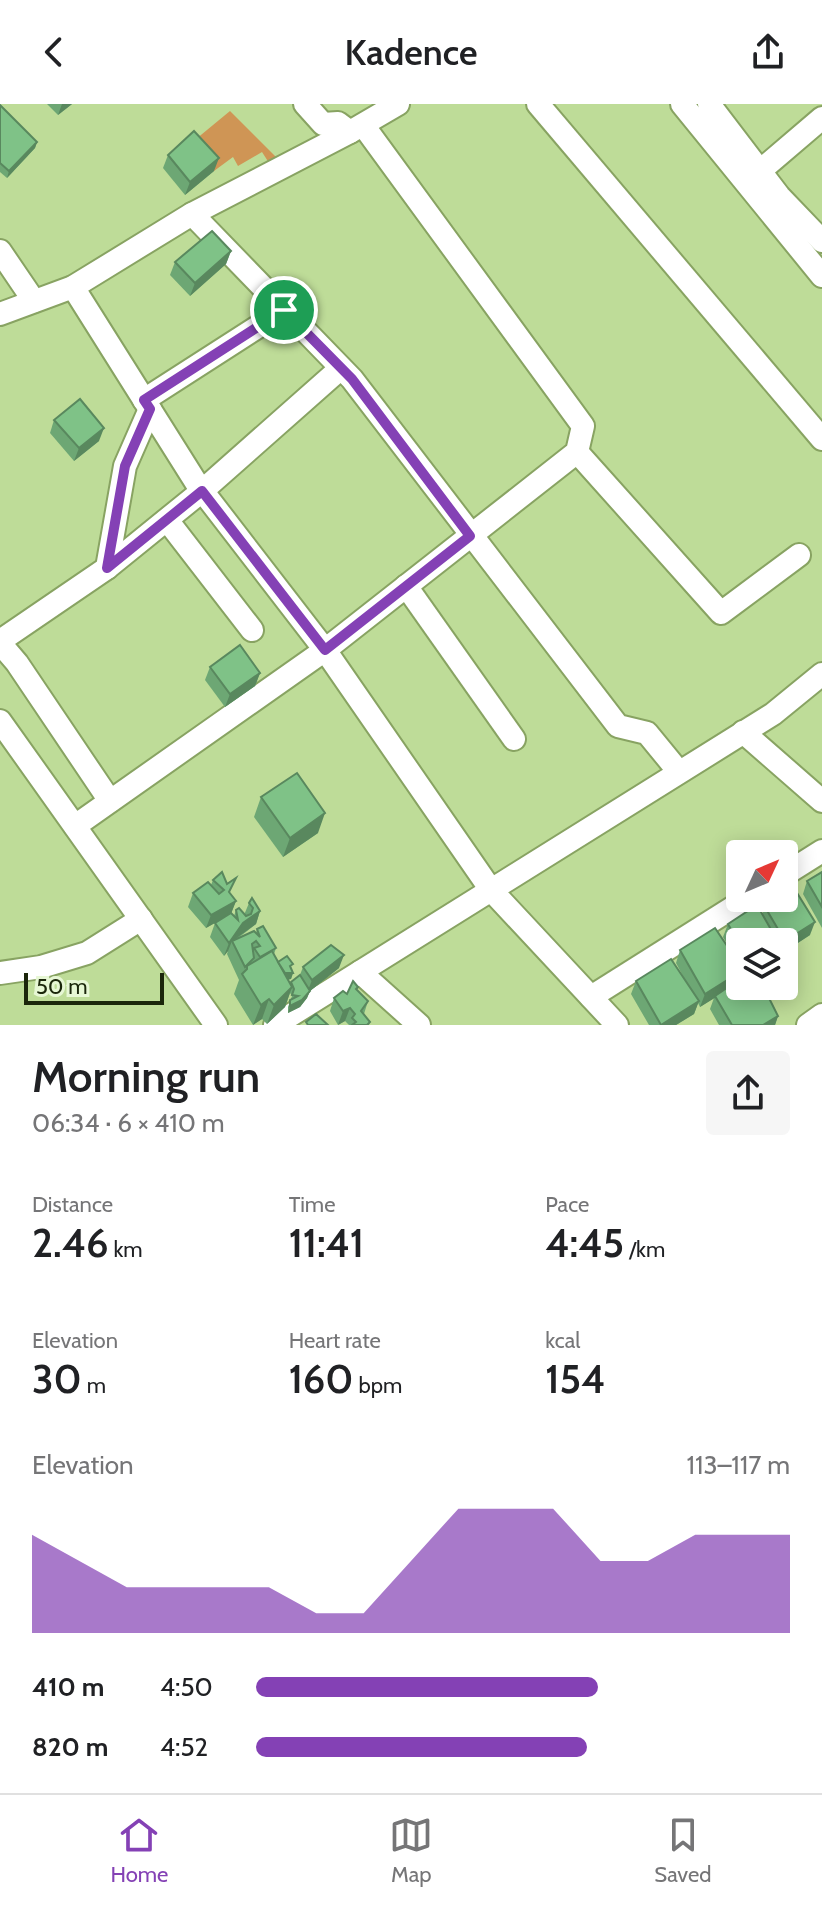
<!DOCTYPE html>
<meta charset="utf-8">
<style>
body{margin:0;font-family:Cabin,sans-serif;background:#f6f6f6;color:#202124;height:100vh;display:flex;flex-direction:column;font-size:30px;white-space:nowrap}
*{box-sizing:border-box;margin:0}
p{font-size:26px;color:#757577}
.icon{flex:none;width:44px;height:44px;fill:none;stroke:currentColor;stroke-width:2;stroke-linecap:round;stroke-linejoin:round}
.map{position:relative;height:921px;overflow:hidden}
.side{display:flex;flex-direction:column;background:#fff;flex:1}
.side>*{flex:none}
.needle{width:52px;rotate:46deg}
.tools{position:absolute;left:726px;top:736px;display:grid;gap:16px}
.tools a{display:grid;place-items:center;width:72px;height:72px;border-radius:8px;background:#fff;box-shadow:0 4px 20px #0003;font-size:40px}
.scale{position:absolute;left:24px;bottom:20px;width:140px;box-sizing:border-box;padding-left:8px;border:4px solid #1b260b;border-top:0;font-size:22px;line-height:28px;white-space:nowrap;color:#1b260b;-webkit-text-stroke:6px #e7f7d5;paint-order:stroke}
.pin{position:absolute;display:grid;place-items:center;width:68px;height:68px;color:#fff;margin:-34px;border:4px solid #fff;border-radius:50%;box-shadow:0 2px 8px #0007}
.round{display:grid;place-items:center;flex:none;width:84px;height:84px;border-radius:8px;background:#f6f6f6}
.summary{display:flex;align-items:center;justify-content:space-between;height:136px;padding:0 32px}
h1{font-size:44px;font-weight:600;line-height:60px}
.figures{display:grid;grid-template-columns:repeat(3,1fr);gap:12px;height:136px;padding:8px 32px}
.figures div{display:grid;align-content:center}
.figures b{font-size:40px;font-weight:600}
.figures small{font-size:22px;font-weight:400}
.figures p{font-size:22px}
.chart{height:224px;padding:16px 32px}
.chart p{display:flex;justify-content:space-between}
.chart svg{width:100%;height:144px;margin-top:8px;fill:#8441b5;opacity:.7}
ul{padding:0 32px;list-style:none;font-size:26px}
li{display:grid;grid-template-columns:128px 96px 1fr;align-items:center;height:60px}
li i{height:20px;border-radius:10px;background:#8441b5}
header{display:flex;justify-content:space-between;align-items:center;height:104px;padding:0 32px;background:#fff;font-size:36px;font-weight:600}
.menu{display:flex;justify-content:space-around;align-items:center;height:112px;border-top:2px solid #e0e0e0;background:#fff;font-size:22px;color:#757577}
.menu a{display:grid;justify-items:center;gap:4px}
.menu .current{color:#8441b5}
.map>svg:first-child{display:block}
.green{fill:#cf9555}
.lines{fill:none;stroke-linecap:round;stroke-linejoin:round}
.minor-casing{stroke:#88a362;stroke-width:26}
.minor{stroke:#fff;stroke-width:22}
.wall{fill:#6da774}
.shaded-wall{fill:#59885e}
.building{fill:#7fc287;stroke:#59885e;stroke-width:2}
.route-casing{stroke:#fff;stroke-width:16}
.route{stroke:#8441b5;stroke-width:10}
</style>
<header><svg class="icon" aria-label="back" viewBox="0 0 24 24"><path d="M15 5l-7 7 7 7"/></svg>Kadence<svg class="icon" aria-label="share" viewBox="0 0 24 24"><path d="M12 15V3M7 8l5-5 5 5M5 13v7h14v-7"/></svg></header>
<div class="map">
<svg width="822" height="921" viewBox="0 0 822 921">
<rect width="100%" height="100%" fill="#bedc98"/>
<polygon class="green" points="230,7 278,55 271,62 262,48 238,62 233,53 214,67 190,40"/>
<g class="lines">
<g class="minor-casing">
<g id="minor">
<polyline points="305,0 323,20 338,19 350,28 398,0"/>
<polyline points="538,0 822,335"/>
<polyline points="682,0 822,172"/>
<polyline points="709,0 779,92 822,137"/>
<polyline points="760,67 822,14"/>
<polyline points="192,110 352,275 618,622 647,629 679,668"/>
<polyline points="0,147 34,197"/>
<polyline points="73,183 197,380 325,546 491,786 617,921"/>
<polyline points="0,210 73,183 192,110 350,28"/>
<polyline points="144,296 284,206"/>
<polyline points="577,348 721,509 799,451"/>
<polyline points="167,416 252,526"/>
<polyline points="107,464 125,362 150,305"/>
<polyline points="406,482 514,635"/>
<polyline points="0,537 107,464 202,387 341,264"/>
<polyline points="0,539 17,559 110,697"/>
<polyline points="0,617 216,921"/>
<polyline points="743,628 822,697"/>
<polyline points="75,722 325,546 577,348 583,322 363,21"/>
<polyline points="784,771 822,747"/>
<polyline points="360,868 419,921"/>
<polyline points="0,869 41,863 87,849 141,815"/>
<polyline points="591,893 748,794"/>
<polyline points="275,921 773,610 822,570"/>
<polyline points="808,921 822,911"/>
</g>
</g>
<use href="#minor" class="minor"/>
</g>
<g class="wall">
<polygon points="47,0 72,0 58,11"/>
<polygon points="0,1 37,38 35,44 7,74 0,68"/>
<polygon points="168,51 214,67 185,91 163,64"/>
<polygon points="231,147 226,160 190,192 170,171 175,158"/>
<polygon points="54,316 99,337 74,357 50,329"/>
<polygon points="210,563 260,569 255,582 225,603 205,576"/>
<polygon points="261,693 318,729 283,753 254,713"/>
<polygon points="822,768 822,824 803,790 807,777"/>
<polygon points="213,776 230,789 236,797 231,809 234,812 236,806 244,811 249,799 260,807 256,820 237,835 256,829 257,825 276,844 274,850 278,857 291,865 293,869 291,875 288,876 290,880 291,878 300,871 303,863 339,864 310,887 307,894 300,903 288,909 288,903 292,892 290,889 285,903 267,920 262,915 253,921 234,890 239,876 227,850 228,847 224,852 210,833 215,819 218,817 206,824 188,803 193,789 211,781"/>
<polygon points="765,803 810,831 784,848 784,838 740,838 740,882 778,912 775,921 719,921 710,905 714,894 700,903 698,899 694,910 676,921 649,921 631,890 636,877 685,876 676,859 680,846 732,849 723,833 728,820 762,811"/>
<polygon points="358,883 357,886 368,897 364,910 370,918 369,921 349,921 345,917 338,921 330,907 334,894 347,890"/>
</g>
<g class="shaded-wall">
<polygon points="62,0 72,0 58,11"/>
<polygon points="37,38 35,44 7,74 9,67"/>
<polygon points="219,54 214,67 185,91 190,78"/>
<polygon points="231,147 226,160 190,192 195,179"/>
<polygon points="104,324 99,337 74,357 79,344"/>
<polygon points="260,569 255,582 225,603 230,590"/>
<polygon points="325,709 318,729 283,753 290,734"/>
<polygon points="236,797 231,810 206,824 211,811"/>
<polygon points="260,807 256,820 238,833 233,840 232,837 228,847 224,852 229,839 243,819"/>
<polygon points="815,818 810,831 784,848 785,837"/>
<polygon points="344,851 339,864 310,887 307,894 300,903 288,909 290,902 307,889 312,876"/>
<polygon points="740,868 739,879 700,903 705,890"/>
<polygon points="285,869 293,869 291,875 282,876"/>
<polygon points="292,883 285,903 267,920 274,901"/>
<polygon points="269,895 262,915 253,921 261,901"/>
<polygon points="699,897 694,910 676,921 660,921"/>
<polygon points="350,904 345,917 338,921 343,907"/>
<polygon points="778,912 775,921 763,921"/>
</g>
<g class="building">
<polygon points="0,1 37,38 9,67 0,59"/>
<polygon points="194,27 219,54 190,78 168,51"/>
<polygon points="212,127 231,147 195,179 175,158"/>
<polygon points="80,295 104,324 79,344 54,316"/>
<polygon points="240,541 260,569 230,590 210,563"/>
<polygon points="297,669 325,709 290,734 261,693"/>
<polygon points="222,768 227,780 236,774 229,788 236,797 211,811 193,789 208,778 219,790 224,786 213,776"/>
<polygon points="822,768 822,803 807,777"/>
<polygon points="794,784 815,818 785,837 765,803 779,794 784,794 784,791"/>
<polygon points="252,794 260,807 243,819 229,839 215,819 231,809 238,816 236,806 239,804 246,812 251,810 253,804 249,799"/>
<polygon points="757,801 777,836 774,838 740,838 740,841 728,820"/>
<polygon points="263,822 276,844 260,853 254,844 260,842 256,837 252,840 254,854 245,863 232,837 254,827 260,833 257,825"/>
<polygon points="715,824 740,861 740,868 705,890 680,846"/>
<polygon points="331,841 344,851 312,876 303,863"/>
<polygon points="272,847 292,883 274,901 269,895 261,901 242,870 247,865 247,862"/>
<polygon points="287,852 293,860 290,862 293,869 285,869 278,858"/>
<polygon points="671,855 699,897 661,921 636,877"/>
<polygon points="300,871 310,887 302,896 290,902 290,896 298,892 292,891 294,885 291,878"/>
<polygon points="740,875 740,882 763,882 778,912 763,921 732,921 715,892"/>
<polygon points="353,877 358,883 356,885 368,897 361,907 370,918 367,921 352,921 356,918 352,914 355,910 350,904 343,907 334,894 343,887 347,890"/>
<polygon points="316,910 328,921 308,921 306,918"/>
</g>
<g class="lines">
<g class="route-casing">
<polygon id="route" points="284,206 352,275 470,432 325,546 202,387 107,464 125,362 150,305 144,296"/>
</g>
<use href="#route" class="route"/>
</g>
</svg>
<div class="tools">
<a><svg class="needle" viewBox="-14 -14 28 28"><path d="M0-13l5 13h-10z" fill="#e53935"/><path d="M0 13l5-13h-10z" fill="#757577"/></svg></a>
<a><svg class="icon" aria-label="layers" viewBox="0 0 24 24"><path d="M12 4l9 5-9 5-9-5zM3 14l9 5 9-5"/></svg></a>
</div>
<div class="scale">50 m</div>
<div class="pin" style="left:284px;top:206px;background:#1e9e55"><svg class="icon" aria-label="arrive" viewBox="0 0 24 24"><path d="M6 21V4h12l-3 4 3 4H6"/></svg></div>
</div>
<section class="side">
<div class="summary"><div><h1>Morning run</h1><p>06:34 · 6 × 410 m</p></div><a class="round"><svg class="icon" aria-label="share" viewBox="0 0 24 24"><path d="M12 15V3M7 8l5-5 5 5M5 13v7h14v-7"/></svg></a></div>
<div class="figures">
<div><p>Distance</p><b>2.46<small> km</small></b></div>
<div><p>Time</p><b>11:41</b></div>
<div><p>Pace</p><b>4:45<small> /km</small></b></div>
</div>
<div class="figures">
<div><p>Elevation</p><b>30<small> m</small></b></div>
<div><p>Heart rate</p><b>160<small> bpm</small></b></div>
<div><p>kcal</p><b>154</b></div>
</div>
<div class="chart"><p><span>Elevation</span>113–117 m</p>
<svg viewBox="0 0 160 44" preserveAspectRatio="none"><path d="M0 44V14L10 22L20 30L30 30L40 30L50 30L60 38L70 38L80 22L90 6L100 6L110 6L120 22L130 22L140 14L150 14L160 14V44z"/></svg>
</div>
<ul>
<li><b>410 m</b>4:50<i style="width:64%"></i></li>
<li><b>820 m</b>4:52<i style="width:62%"></i></li>
</ul>
</section>
<nav class="menu">
<a class="current"><svg class="icon" aria-label="home" viewBox="0 0 24 24"><path d="M3 11l9-7 9 7M6 9v11h12V9"/></svg>Home</a>
<a><svg class="icon" aria-label="map" viewBox="0 0 24 24"><path d="M3 6l6-2 6 2 6-2v14l-6 2-6-2-6 2zM9 4v14M15 6v14"/></svg>Map</a>
<a><svg class="icon" aria-label="saved" viewBox="0 0 24 24"><path d="M7 4h10v16l-5-4-5 4z"/></svg>Saved</a>
</nav>
